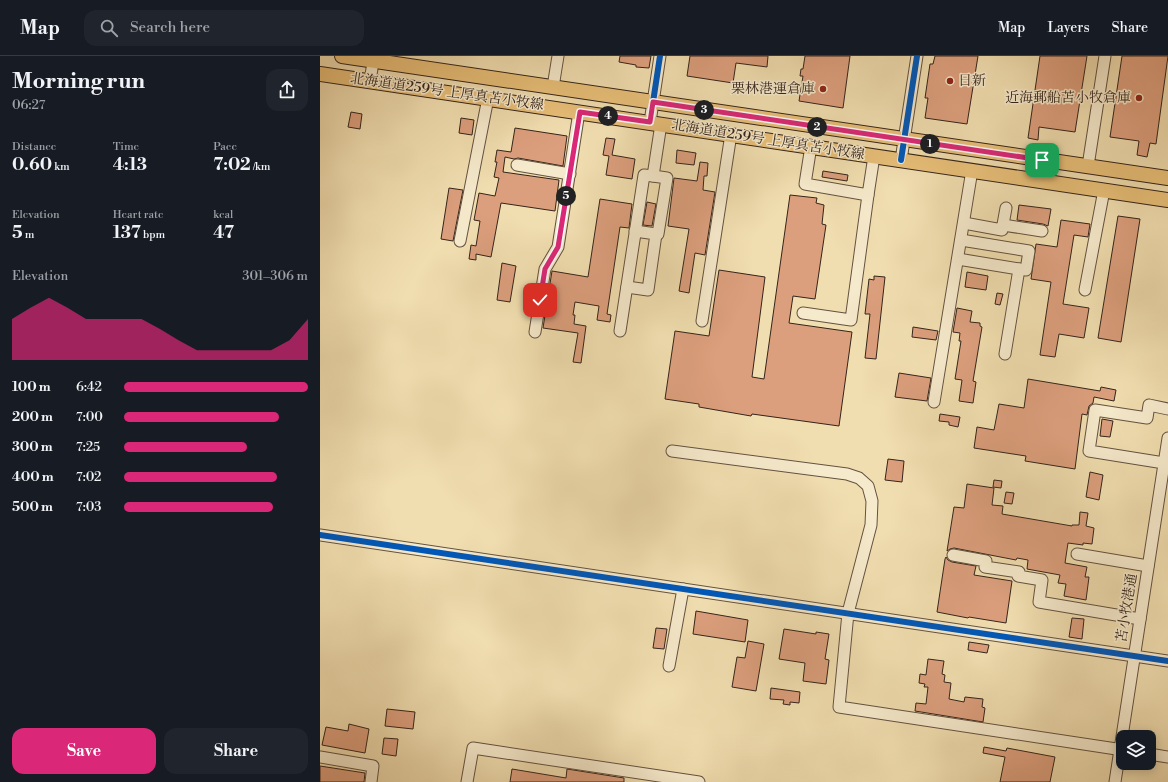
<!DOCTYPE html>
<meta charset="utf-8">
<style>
body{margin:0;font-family:"Libre Bodoni","Noto Serif JP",serif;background:#20242c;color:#f1f3f6;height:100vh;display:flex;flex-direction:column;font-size:15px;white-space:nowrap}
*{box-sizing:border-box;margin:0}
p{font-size:13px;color:#9ea1a6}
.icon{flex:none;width:22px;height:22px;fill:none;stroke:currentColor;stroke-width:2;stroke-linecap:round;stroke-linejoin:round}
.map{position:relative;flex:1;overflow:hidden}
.drawer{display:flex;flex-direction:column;background:#171b24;width:320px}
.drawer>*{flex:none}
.tools{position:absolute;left:796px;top:674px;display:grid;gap:8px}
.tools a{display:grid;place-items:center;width:40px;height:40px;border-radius:8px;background:#171b24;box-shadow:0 2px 10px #0003;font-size:20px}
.pin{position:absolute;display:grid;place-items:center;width:34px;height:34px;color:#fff;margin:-17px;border-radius:8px;box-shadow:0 2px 6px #0006}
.km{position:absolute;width:20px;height:20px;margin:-10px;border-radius:50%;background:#222;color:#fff;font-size:11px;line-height:20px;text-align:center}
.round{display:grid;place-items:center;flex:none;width:42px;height:42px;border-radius:12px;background:#20242c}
.headline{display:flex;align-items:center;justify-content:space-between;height:68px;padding:0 12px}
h1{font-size:22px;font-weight:700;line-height:30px}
.stats{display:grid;grid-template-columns:repeat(3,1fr);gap:6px;height:68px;padding:4px 12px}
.stats div{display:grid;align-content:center}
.stats b{font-size:17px;font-weight:700}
.stats small{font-size:11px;font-weight:400}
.stats p{font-size:11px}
.chart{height:112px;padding:8px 12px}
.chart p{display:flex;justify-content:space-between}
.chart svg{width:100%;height:72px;margin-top:4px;fill:#db2777;opacity:.7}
.action{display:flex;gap:8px;margin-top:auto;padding:8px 12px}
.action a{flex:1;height:46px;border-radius:12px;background:#db2777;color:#fff;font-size:16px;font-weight:700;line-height:46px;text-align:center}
.action a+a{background:#20242c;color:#f1f3f6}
ul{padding:0 12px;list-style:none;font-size:13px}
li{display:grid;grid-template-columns:64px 48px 1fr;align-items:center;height:30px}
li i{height:10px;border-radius:5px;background:#db2777}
header{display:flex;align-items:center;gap:24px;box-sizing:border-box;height:56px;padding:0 20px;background:#171b24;border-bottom:1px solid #363941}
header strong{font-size:19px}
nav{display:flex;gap:22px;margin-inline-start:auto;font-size:14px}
.search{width:280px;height:36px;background:#20242c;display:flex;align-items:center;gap:10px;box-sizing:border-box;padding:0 14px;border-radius:12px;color:#9ea1a6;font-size:15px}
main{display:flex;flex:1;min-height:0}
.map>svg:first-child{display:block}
.building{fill:#dc9f7d;stroke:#34241a}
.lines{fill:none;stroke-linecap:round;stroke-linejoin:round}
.minor-casing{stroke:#635240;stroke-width:13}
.major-casing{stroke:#34241a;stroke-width:16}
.minor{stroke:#f6eacc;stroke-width:11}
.major{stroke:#e8bf78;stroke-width:14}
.cycleway-casing{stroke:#f6eacc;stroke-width:8}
.cycleway{stroke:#0057b8;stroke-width:6}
.route-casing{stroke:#fff;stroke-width:8}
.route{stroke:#db2777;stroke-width:5}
.poi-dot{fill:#8f2418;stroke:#f6eacc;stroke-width:1.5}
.labels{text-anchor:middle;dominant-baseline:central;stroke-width:3;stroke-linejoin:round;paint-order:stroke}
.poi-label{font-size:14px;fill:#34241a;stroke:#f6eacc;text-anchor:end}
.street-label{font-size:14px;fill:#34241a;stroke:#f6eacc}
</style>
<header>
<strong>Map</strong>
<div class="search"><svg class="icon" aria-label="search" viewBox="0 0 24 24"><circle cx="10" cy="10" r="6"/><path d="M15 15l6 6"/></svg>Search here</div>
<nav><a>Map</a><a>Layers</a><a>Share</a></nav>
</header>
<main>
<section class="drawer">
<div class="headline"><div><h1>Morning run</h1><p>06:27</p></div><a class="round"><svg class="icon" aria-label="share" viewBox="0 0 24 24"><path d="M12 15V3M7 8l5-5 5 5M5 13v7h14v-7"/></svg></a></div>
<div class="stats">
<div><p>Distance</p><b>0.60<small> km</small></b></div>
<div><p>Time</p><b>4:13</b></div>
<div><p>Pace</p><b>7:02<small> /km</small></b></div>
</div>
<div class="stats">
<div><p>Elevation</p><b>5<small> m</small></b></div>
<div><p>Heart rate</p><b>137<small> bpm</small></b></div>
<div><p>kcal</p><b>47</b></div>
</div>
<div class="chart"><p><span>Elevation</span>301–306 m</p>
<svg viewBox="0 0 160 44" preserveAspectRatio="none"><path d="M0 44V19L10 12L20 6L30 12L40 19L50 19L60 19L70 19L80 25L90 32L100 38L110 38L120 38L130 38L140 38L150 32L160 19V44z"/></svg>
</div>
<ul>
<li><b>100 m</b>6:42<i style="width:100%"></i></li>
<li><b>200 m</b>7:00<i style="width:84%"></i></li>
<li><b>300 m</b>7:25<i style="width:67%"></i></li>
<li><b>400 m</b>7:02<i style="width:83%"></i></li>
<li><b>500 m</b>7:03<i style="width:81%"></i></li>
</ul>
<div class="action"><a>Save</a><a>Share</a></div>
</section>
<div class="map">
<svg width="848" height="726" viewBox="0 0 848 726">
<rect width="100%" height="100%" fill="#f1deb0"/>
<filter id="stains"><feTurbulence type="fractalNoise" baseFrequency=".005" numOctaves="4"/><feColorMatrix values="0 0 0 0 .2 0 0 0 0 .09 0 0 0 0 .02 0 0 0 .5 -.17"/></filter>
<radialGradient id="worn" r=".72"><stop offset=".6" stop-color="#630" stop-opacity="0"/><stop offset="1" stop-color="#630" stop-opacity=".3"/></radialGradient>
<g class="building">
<polygon points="300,0 331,0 329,12 316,11 316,9 299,6"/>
<polygon points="370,0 448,0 447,11 416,7 413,27 367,20"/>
<polygon points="485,0 530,0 523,52 479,45 483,20 480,20 481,13 483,13"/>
<polygon points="615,0 658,0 647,68 605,62 608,42 605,42 610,8 613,8"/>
<polygon points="720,0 767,0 755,76 719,71 718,84 708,82"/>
<polygon points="802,0 848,0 836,88 830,87 827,101 817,99 819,85 790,81"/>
<polygon points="31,56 42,58 40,73 28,71"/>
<polygon points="141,62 154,64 152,79 139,77"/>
<polygon points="195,72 247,80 243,110 198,102 194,103 185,101 183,116 239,124 235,155 181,147 171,201 156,198 156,204 149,203 151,189 156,190 160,165 154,164 159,137 175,140 179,122 174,121 177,106 175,106 177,94 191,96"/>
<polygon points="286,82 295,83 292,99 315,103 312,123 286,119 289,100 283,99"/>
<polygon points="357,94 376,97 374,109 356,107"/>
<polygon points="380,106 388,107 387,120 384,120 383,134 395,136 385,199 375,197 369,237 359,235 369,173 348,170 354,122 377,125"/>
<polygon points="503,115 528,119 527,125 502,121"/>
<polygon points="129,132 143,134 133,185 121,183"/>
<polygon points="470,139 497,142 496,147 504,149 502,168 506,169 495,243 473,240 469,267 532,276 519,370 432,358 431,360 379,351 379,348 345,343 355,275 389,280 399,214 445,221 432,321 444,323"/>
<polygon points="280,143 312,148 309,172 300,171 287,258 291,259 290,266 277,264 279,250 255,246 253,259 255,259 254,268 266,270 261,307 253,306 258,277 223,272 232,215 268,221"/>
<polygon points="327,146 336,148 332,170 323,169"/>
<polygon points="699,149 731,153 728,170 723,168 697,164"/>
<polygon points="798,160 820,163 801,286 778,282"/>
<polygon points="741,164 770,168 768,181 754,179 743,248 769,252 764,282 739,278 735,301 720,299 731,226 711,223 716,188 737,191"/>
<polygon points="182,207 196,210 190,246 177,244"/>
<polygon points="647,216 668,220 666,234 645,231"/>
<polygon points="554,220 565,221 556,303 545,302 550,258 545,258 549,223 554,224"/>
<polygon points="677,237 683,238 680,249 675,248"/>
<polygon points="637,252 652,255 650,266 660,267 660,270 662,271 653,325 656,326 653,347 639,345 642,324 635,323 641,285 639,285 640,277 633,276"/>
<polygon points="593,271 618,275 616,284 592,281"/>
<polygon points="579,317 611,322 607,345 575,341"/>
<polygon points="708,323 780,335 781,331 796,334 794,345 774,341 773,347 769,350 767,359 762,358 755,413 705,405 706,400 654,392 657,371 674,374 679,348 704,352"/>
<polygon points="620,358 640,361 638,371 629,369 629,366 619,365"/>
<polygon points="782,363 793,365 790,381 780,380"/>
<polygon points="568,403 584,405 582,426 565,424"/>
<polygon points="770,416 783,419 779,444 766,441"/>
<polygon points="674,424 682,425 681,432 673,431"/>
<polygon points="647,428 674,432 672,449 683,450 682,458 752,470 752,469 759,469 760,456 768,457 766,470 774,472 772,488 763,487 763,489 748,487 745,507 767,511 765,521 769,521 766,544 744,540 746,528 738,527 740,519 707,513 708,504 697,502 696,504 634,492 630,493 627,495 634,451 644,452"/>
<polygon points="686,436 694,437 692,448 684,447"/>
<polygon points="626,501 628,504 632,506 656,510 654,519 692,525 686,567 649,561 648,562 617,556 625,503"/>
<polygon points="376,555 428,564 425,586 373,578"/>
<polygon points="752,562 764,563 762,583 749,581"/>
<polygon points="336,572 347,573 344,593 333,592"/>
<polygon points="464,573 496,578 496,576 509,578 505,603 509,604 506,628 483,625 485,607 459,603"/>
<polygon points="428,585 444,588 436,635 412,631 417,601 425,602"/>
<polygon points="649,586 669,589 667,597 648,594"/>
<polygon points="608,603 624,605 622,618 625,619 624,626 631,627 629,643 644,646 645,641 663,643 662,651 665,652 663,666 595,655 596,647 606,648 608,631 604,631 605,628 599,627 600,618 606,619"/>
<polygon points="451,632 480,636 479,647 470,646 470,649 463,648 464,644 450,643"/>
<polygon points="67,653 95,656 93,673 65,670"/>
<polygon points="29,668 49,673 45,697 2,689 6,671 28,675"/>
<polygon points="64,682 78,683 76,700 62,698"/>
<polygon points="664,691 686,695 687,692 735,701 730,726 680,726 685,701 663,697"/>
<polygon points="0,710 45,717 44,726 0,726"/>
<polygon points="192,713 246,722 247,713 304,722 304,726 190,726"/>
</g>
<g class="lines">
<g class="minor-casing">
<g id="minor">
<polyline points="50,25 54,0"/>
<polyline points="233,31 238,0"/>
<polyline points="330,66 340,0"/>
<polyline points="491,90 485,128 548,139 554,100"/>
<polyline points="581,104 597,0"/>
<polyline points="197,109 250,118"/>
<polyline points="768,110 785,0"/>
<polyline points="333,120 347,122 338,178 336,178"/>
<polyline points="644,167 682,174 686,152"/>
<polyline points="683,169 722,175"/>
<polyline points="641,184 709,195 706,214 699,213"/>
<polyline points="140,185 168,42"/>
<polyline points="638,203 699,213 685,298"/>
<polyline points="307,231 328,234 336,178 315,175"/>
<polyline points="765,234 784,134"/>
<polyline points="483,257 531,264 548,139"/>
<polyline points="382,265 411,78"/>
<polyline points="300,275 324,119 333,120 341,68"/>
<polyline points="215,276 225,213 238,191 259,56"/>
<polyline points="614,346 652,114"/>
<polyline points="352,395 527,418 539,422 548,430 552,445 551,469 528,557 519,651 803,694"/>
<polyline points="844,407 769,395 775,354 827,362 829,349 848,353"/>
<polyline points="0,479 848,605"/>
<polyline points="757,498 828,510"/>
<polyline points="633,499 666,505 665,511 699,516 698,520 722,524 719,546 820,563"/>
<polyline points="349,610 363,533"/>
<polyline points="829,698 848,701"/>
<polyline points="0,701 53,710 51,726"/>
<polyline points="147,726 153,692 379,726"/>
<polyline points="795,726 848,382"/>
</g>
</g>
<g class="major-casing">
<g id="major">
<polyline points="22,0 848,122"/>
<polyline points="0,18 848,144"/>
</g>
</g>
<use href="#minor" class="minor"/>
<use href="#major" class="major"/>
<g class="cycleway-casing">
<g id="cycleway">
<polyline points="330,66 340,0"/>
<polyline points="581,104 597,0"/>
<polyline points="0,479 848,605"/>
</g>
</g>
<use href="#cycleway" class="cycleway"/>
</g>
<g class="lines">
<g class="route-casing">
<polyline id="route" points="220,244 225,213 238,191 260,56 330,66 333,46 722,104"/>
</g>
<use href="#route" class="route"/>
</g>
<g class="poi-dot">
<circle cx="630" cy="25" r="4"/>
<circle cx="503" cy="33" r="4"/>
<circle cx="819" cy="42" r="4"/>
</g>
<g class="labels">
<g class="poi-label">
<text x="638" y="25" text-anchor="start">日新</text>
<text x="495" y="33">栗林港運倉庫</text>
<text x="811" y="42">近海郵船苫小牧倉庫</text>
</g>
<g class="street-label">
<text transform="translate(127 36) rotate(8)">北海道道259号 上厚真苫小牧線</text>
<text transform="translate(448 84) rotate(9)">北海道道259号 上厚真苫小牧線</text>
<text transform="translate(807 552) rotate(-81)">苫小牧港通</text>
</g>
</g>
<rect width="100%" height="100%" filter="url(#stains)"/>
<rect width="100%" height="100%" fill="url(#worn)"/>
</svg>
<div class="tools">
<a><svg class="icon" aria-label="layers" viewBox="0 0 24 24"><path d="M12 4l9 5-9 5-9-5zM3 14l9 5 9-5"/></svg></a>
</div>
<div class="pin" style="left:722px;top:104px;background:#1e9e55"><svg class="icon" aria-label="arrive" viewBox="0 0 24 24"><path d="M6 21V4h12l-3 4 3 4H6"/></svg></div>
<div class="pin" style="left:220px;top:244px;background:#d93025"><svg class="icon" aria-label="check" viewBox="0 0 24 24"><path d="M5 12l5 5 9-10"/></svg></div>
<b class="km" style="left:610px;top:88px">1</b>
<b class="km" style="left:497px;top:71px">2</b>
<b class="km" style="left:384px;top:54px">3</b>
<b class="km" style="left:288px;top:60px">4</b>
<b class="km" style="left:246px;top:140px">5</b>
</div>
</main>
